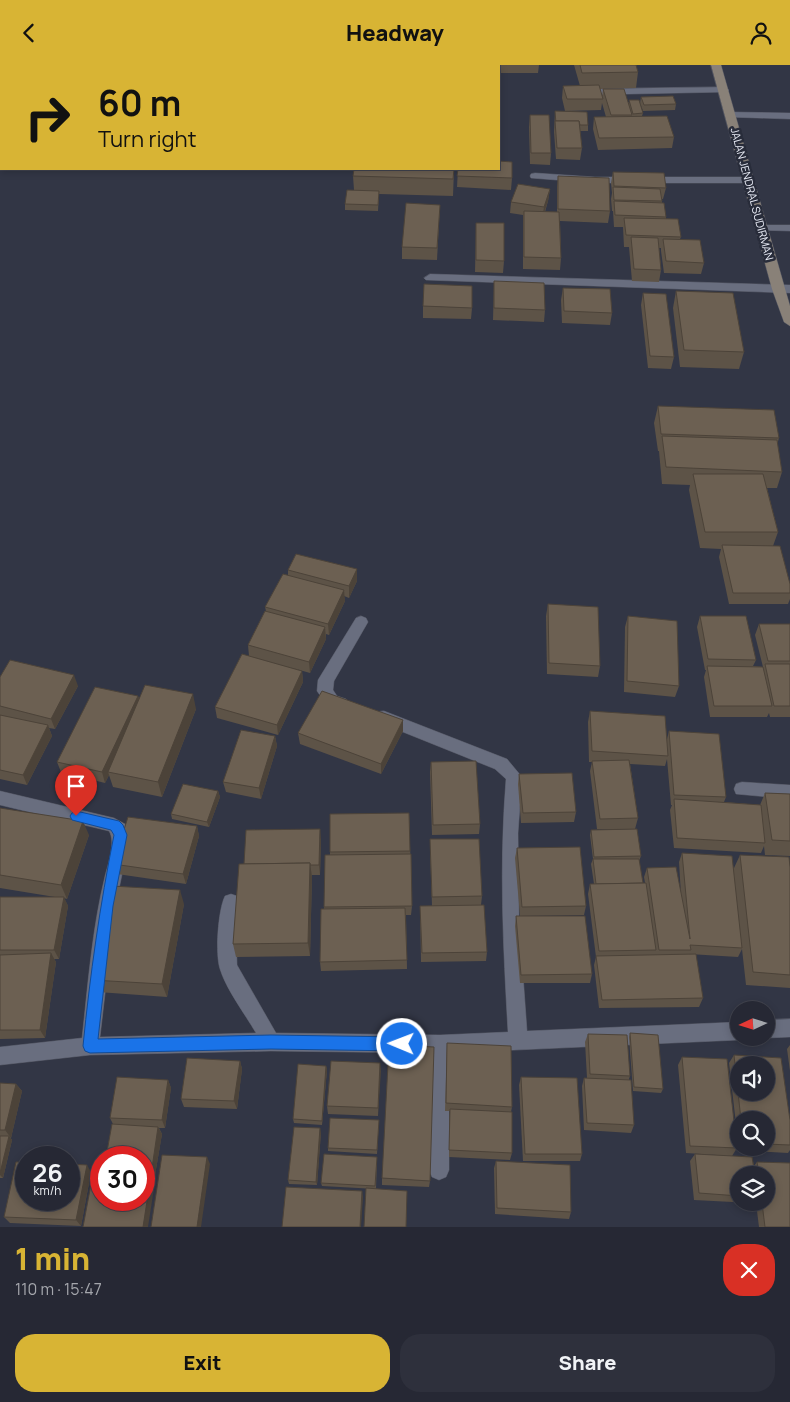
<!DOCTYPE html>
<meta charset="utf-8">
<style>
:root{--surface:#262834;--page:#2e303c;--text:#f1f3f6;--muted:#a4a6ac;--line:#42444f;--accent:#d8b434}
body{margin:0;font-family:Manrope,sans-serif;background:var(--page);color:var(--text);height:100vh;display:flex;flex-direction:column;font-size:19px;white-space:nowrap}
*{box-sizing:border-box;margin:0}
p{font-size:16px;color:var(--muted)}
.icon{flex:none;width:28px;height:28px;fill:none;stroke:currentColor;stroke-width:2;stroke-linecap:round;stroke-linejoin:round}
.map{position:relative;height:1162px;overflow:hidden}
.drawer{display:flex;flex-direction:column;background:var(--surface);flex:1}
.drawer>*{flex:none}
.hud{position:absolute;left:0px;top:0px;width:500px;height:105px;box-shadow:0 2px 8px #0003,0 0 0 1px var(--line);background:#d8b434;color:#111;overflow:hidden}
.needle{width:32px;rotate:266deg}
.buttons{position:absolute;left:730px;top:936px;display:grid;gap:10px}
.buttons a{display:grid;place-items:center;width:45px;height:45px;border-radius:50%;background:var(--surface);box-shadow:0 2px 8px #0003,0 0 0 1px var(--line);font-size:25px}
.speed{position:absolute;left:15px;top:1081px;display:flex;gap:10px;font-size:25px;font-weight:700;text-align:center}
.speed>*{display:grid;place-content:center;width:65px;height:65px;border-radius:50%;background:var(--surface);box-shadow:0 2px 8px #0003,0 0 0 1px var(--line);line-height:1}
.speed small{font-size:12px;font-weight:400}
.speed .limit{border:8px solid #d22;background:#fff;color:#111}
.pin{position:absolute;display:grid;place-items:center;width:42px;height:42px;color:#fff;margin:-51px -21px;border-radius:50% 50% 50% 0;rotate:-45deg;box-shadow:0 0 5px #0007}
.pin .icon{rotate:45deg}
.me{position:absolute;width:55px;margin:-28px;rotate:271deg;stroke-linejoin:round;filter:drop-shadow(0 0 4px #0008)}
.turn{display:flex;align-items:center;gap:18px;height:105px;padding:0 15px;font-size:22px}
.turn .icon{width:65px;height:65px;stroke-width:2.5}
.turn b{display:block;font-size:35px;line-height:42px}
.round{display:grid;place-items:center;flex:none;width:52px;height:52px;border-radius:20px;background:var(--page)}
.summary{display:flex;align-items:center;justify-content:space-between;height:85px;padding:0 15px}
h1{font-size:30px;font-weight:800;line-height:38px;color:var(--accent)}
.button{display:flex;gap:10px;margin-top:auto;padding:10px 15px}
.button a{flex:1;height:58px;border-radius:20px;background:var(--accent);color:#111;font-size:20px;font-weight:800;line-height:58px;text-align:center}
.button a+a{background:var(--page);color:var(--text)}
header{display:flex;justify-content:space-between;align-items:center;height:65px;padding:0 15px;background:var(--accent);color:#111;font-size:22px;font-weight:800}
.map>svg:first-child{display:block}
</style>
<header><svg class="icon" aria-label="back" viewBox="0 0 24 24"><path d="M15 5l-7 7 7 7"/></svg>Headway<svg class="icon" aria-label="person" viewBox="0 0 24 24"><circle cx="12" cy="8" r="4"/><path d="M4 21q1-7 8-7t8 7"/></svg></header>
<div class="map">
<svg width="790" height="1162" viewBox="0 0 790 1162">
<rect width="100%" height="100%" fill="#323645"/>
<g fill="none" stroke-linecap="round" stroke-linejoin="round">
<defs>
<g id="street">
<rect x="445" y="0" width="10" height="1"/>
<path d="M 724,22 L 729,25 L 727,27 L 581,30 L 576,27 L 581,24 Z"/>
<path d="M 731,47 L 790,48 L 790,54 L 727,52 L 726,50 Z"/>
<path d="M 535,108 L 595,112 L 748,112 L 753,115 L 748,118 L 595,118 L 531,113 L 530,111 L 531,109 Z"/>
<path d="M 762,160 L 790,160 L 790,166 L 758,165 L 756,163 L 758,161 Z"/>
<path d="M 430,209 L 790,220 L 790,228 L 426,215 L 424,213 Z"/>
<path d="M 361,551 L 366,553 L 368,557 L 334,616 L 333,625 L 337,631 L 346,634 L 349,638 L 346,642 L 341,644 L 327,640 L 317,626 L 318,615 L 356,553 Z"/>
<path d="M 384,646 L 507,694 L 522,712 L 518,768 L 519,854 L 527,966 L 739,957 L 739,972 L 745,972 L 739,975 L 449,988 L 449,1105 L 446,1112 L 439,1115 L 432,1112 L 429,1105 L 431,988 L 271,986 L 90,990 L 0,1000 L 0,982 L 82,973 C 88,919 92,864 105,811 C 108,799 116,777 109,766 L 0,740 L 0,726 L 114,753 L 125,759 L 128,771 L 128,781 L 115,843 L 100,972 L 256,968 C 245,949 226,924 220,904 C 215,889 218,845 225,831 L 231,829 L 237,831 L 240,837 L 236,864 L 237,900 L 276,968 L 440,970 L 508,967 C 503,881 499,801 506,714 L 495,704 L 378,657 L 376,652 L 378,647 Z"/>
<path d="M 742,717 L 790,720 L 790,734 L 736,729 L 734,724 L 736,719 Z"/>
<path d="M 790,954 L 790,972 L 766,973 L 765,972 L 766,972 L 766,955 Z"/>
</g>
<path id="secondary" d="M 711,0 L 721,0 L 790,241 L 790,261 L 784,257 L 772,224 Z"/>
</defs>
<!-- street casing -->
<use href="#street" stroke="#515461" stroke-width="1"/>
<!-- secondary casing -->
<use href="#secondary" stroke="#515461" stroke-width="1"/>
<!-- street -->
<use href="#street" fill="#696e7f" fill-rule="evenodd"/>
<!-- secondary -->
<use href="#secondary" fill="#898178" fill-rule="evenodd"/>
</g>
<!-- wall -->
<g fill="#5d5347" fill-rule="evenodd">
<path d="M 29,0 L 84,0 L 84,1 L 24,1 L 29,1 Z"/>
<path d="M 225,0 L 277,0 L 277,1 L 226,1 Z"/>
<path d="M 285,0 L 401,0 L 400,1 L 285,1 Z"/>
<path d="M 495,0 L 539,0 L 538,8 L 499,8 L 499,1 L 496,1 Z"/>
<path d="M 574,0 L 636,0 L 638,7 L 636,23 L 600,24 L 602,32 L 603,24 L 628,37 L 643,48 L 642,51 L 674,72 L 672,83 L 598,85 L 593,64 L 594,52 L 606,52 L 602,38 L 601,45 L 565,46 L 562,33 L 563,21 L 580,21 Z"/>
<path d="M 641,32 L 676,39 L 675,45 L 643,46 L 640,38 Z"/>
<path d="M 555,46 L 588,60 L 588,66 L 580,66 L 582,83 L 580,95 L 556,94 L 554,67 Z"/>
<path d="M 530,50 L 551,88 L 550,100 L 530,99 L 529,62 Z"/>
<path d="M 454,104 L 453,131 L 379,129 L 378,146 L 345,145 L 345,139 L 354,125 L 353,111 Z"/>
<path d="M 458,104 L 512,113 L 511,125 L 457,122 Z"/>
<path d="M 613,107 L 666,123 L 663,134 L 662,134 L 662,138 L 666,152 L 666,154 L 681,172 L 680,174 L 704,198 L 701,209 L 664,208 L 661,186 L 661,183 L 659,183 L 661,205 L 659,217 L 632,216 L 629,182 L 624,182 L 623,162 L 614,162 L 613,146 L 612,146 L 611,134 L 612,128 L 611,118 Z"/>
<path d="M 558,111 L 610,146 L 608,158 L 560,156 L 561,193 L 560,205 L 523,204 L 523,150 L 510,148 L 511,137 L 550,124 L 548,136 L 545,147 L 557,147 L 557,122 Z"/>
<path d="M 440,140 L 437,195 L 402,194 L 402,182 Z"/>
<path d="M 476,158 L 504,196 L 503,208 L 475,207 Z"/>
<path d="M 494,216 L 545,245 L 544,257 L 493,255 Z"/>
<path d="M 563,223 L 612,248 L 610,260 L 562,258 L 561,235 Z"/>
<path d="M 676,226 L 744,287 L 739,304 L 680,302 L 673,243 Z"/>
<path d="M 643,228 L 674,292 L 671,304 L 648,303 L 641,240 Z"/>
<path d="M 423,241 L 472,243 L 471,254 L 423,253 Z"/>
<path d="M 658,341 L 779,373 L 777,380 L 782,407 L 777,423 L 767,423 L 778,467 L 773,481 L 790,519 L 790,534 L 788,539 L 729,539 L 719,492 L 721,484 L 700,483 L 689,425 L 690,420 L 662,419 L 659,386 L 658,386 L 654,358 Z"/>
<path d="M 357,504 L 357,516 L 349,533 L 344,531 L 345,536 L 329,570 L 326,569 L 326,574 L 310,608 L 289,602 L 302,606 L 303,617 L 278,670 L 217,653 L 215,642 L 249,591 L 248,580 L 266,546 L 265,542 L 288,510 L 288,505 Z"/>
<path d="M 548,539 L 600,601 L 598,612 L 547,609 L 546,551 Z"/>
<path d="M 628,551 L 679,621 L 675,632 L 624,627 L 625,562 Z"/>
<path d="M 700,551 L 756,595 L 753,601 L 763,602 L 755,570 L 759,559 L 790,559 L 790,652 L 770,652 L 769,648 L 767,652 L 710,652 L 704,612 L 706,605 L 705,605 L 697,562 Z"/>
<path d="M 0,612 L 78,621 L 55,664 L 49,663 L 52,671 L 27,720 L 0,714 Z"/>
<path d="M 138,631 L 139,634 L 196,644 L 162,732 L 113,722 L 109,710 L 105,718 L 61,707 L 57,697 Z"/>
<path d="M 590,646 L 667,674 L 669,666 L 726,732 L 724,737 L 760,740 L 765,728 L 790,729 L 790,791 L 765,790 L 764,781 L 761,788 L 674,783 L 670,745 L 672,740 L 671,740 L 667,694 L 665,701 L 630,699 L 638,753 L 635,764 L 597,764 L 590,706 L 592,697 L 589,697 L 588,657 Z"/>
<path d="M 403,655 L 403,666 L 381,709 L 300,679 L 298,668 Z"/>
<path d="M 275,671 L 277,681 L 261,734 L 226,727 L 223,717 Z"/>
<path d="M 431,697 L 480,759 L 479,769 L 432,770 L 430,707 Z"/>
<path d="M 519,709 L 576,747 L 574,757 L 521,758 L 518,719 Z"/>
<path d="M 218,726 L 220,732 L 209,762 L 172,754 L 171,749 Z"/>
<path d="M 0,743 L 89,770 L 67,834 L 64,833 L 68,841 L 59,894 L 54,894 L 56,897 L 45,973 L 0,974 L 0,832 L 55,832 L 0,823 Z"/>
<path d="M 409,748 L 412,841 L 411,850 L 406,850 L 407,904 L 321,906 L 320,897 L 324,842 L 330,790 L 330,787 Z"/>
<path d="M 197,761 L 199,771 L 186,819 L 117,809 L 113,799 Z"/>
<path d="M 591,765 L 641,791 L 639,796 L 643,818 L 645,818 L 644,812 L 647,803 L 681,830 L 679,797 L 682,788 L 734,803 L 740,790 L 790,802 L 790,923 L 746,920 L 742,884 L 738,892 L 689,889 L 703,933 L 699,942 L 599,943 L 594,900 L 596,892 L 588,829 L 590,819 L 594,819 L 591,799 L 593,794 L 590,770 Z"/>
<path d="M 321,774 L 320,810 L 312,810 L 310,891 L 236,892 L 233,879 L 244,799 Z"/>
<path d="M 430,774 L 482,831 L 481,840 L 487,887 L 486,896 L 421,897 L 420,841 L 432,841 L 430,784 Z"/>
<path d="M 517,783 L 586,841 L 584,850 L 520,851 L 515,793 Z"/>
<path d="M 184,839 L 167,932 L 98,927 L 92,915 Z"/>
<path d="M 516,851 L 592,909 L 590,918 L 520,918 L 515,861 Z"/>
<path d="M 630,968 L 663,1024 L 661,1028 L 633,1026 L 629,972 Z"/>
<path d="M 588,969 L 630,1011 L 629,1014 L 634,1060 L 631,1068 L 584,1065 L 582,1021 L 584,1013 L 587,1013 L 585,977 Z"/>
<path d="M 447,978 L 512,1042 L 511,1047 L 512,1088 L 510,1095 L 449,1092 L 450,1046 L 445,1046 Z"/>
<path d="M 790,980 L 790,1006 L 787,984 Z"/>
<path d="M 734,990 L 790,1055 L 790,1085 L 788,1088 L 739,1085 L 729,998 ZM 739,1055 L 766,1055 L 766,1082 L 739,1082 Z"/>
<path d="M 682,992 L 737,1083 L 732,1091 L 686,1088 L 678,1000 Z"/>
<path d="M 240,996 L 242,1004 L 237,1044 L 184,1042 L 181,1034 Z"/>
<path d="M 380,998 L 378,1051 L 328,1049 L 327,1041 Z"/>
<path d="M 326,1001 L 327,1005 L 322,1060 L 294,1058 L 293,1054 Z"/>
<path d="M 521,1012 L 582,1089 L 580,1096 L 523,1096 L 519,1020 Z"/>
<path d="M 168,1015 L 171,1023 L 165,1063 L 159,1063 L 162,1069 L 154,1116 L 144,1116 L 144,1092 L 113,1059 L 110,1053 Z"/>
<path d="M 0,1018 L 16,1019 L 22,1026 L 11,1073 L 10,1072 L 12,1075 L 3,1113 L 0,1113 Z"/>
<path d="M 379,1055 L 377,1089 L 328,1086 L 328,1083 Z"/>
<path d="M 321,1067 L 317,1120 L 289,1119 L 288,1115 Z"/>
<path d="M 695,1089 L 752,1092 L 754,1101 L 757,1097 L 790,1098 L 790,1162 L 759,1162 L 756,1138 L 766,1138 L 766,1110 L 739,1110 L 739,1138 L 753,1138 L 752,1138 L 694,1135 L 690,1096 Z"/>
<path d="M 377,1092 L 376,1124 L 322,1121 L 321,1118 Z"/>
<path d="M 496,1096 L 571,1147 L 569,1154 L 495,1149 L 494,1103 Z"/>
<path d="M 91,1107 L 81,1161 L 10,1158 L 4,1152 Z"/>
<path d="M 382,1113 L 430,1116 L 429,1122 L 382,1120 Z"/>
</g>
<!-- shaded-wall -->
<g fill="#4c4339">
<path d="M 550,124 L 548,136 L 542,154 L 544,142 Z"/>
<path d="M 357,504 L 357,516 L 349,533 L 349,521 Z"/>
<path d="M 344,525 L 345,536 L 329,570 L 328,559 Z"/>
<path d="M 325,562 L 326,574 L 310,608 L 309,597 Z"/>
<path d="M 302,606 L 303,617 L 278,670 L 277,660 Z"/>
<path d="M 74,610 L 78,621 L 55,664 L 51,654 Z"/>
<path d="M 193,629 L 196,644 L 162,732 L 158,717 Z"/>
<path d="M 138,631 L 141,642 L 108,707 L 109,710 L 105,718 L 102,707 Z"/>
<path d="M 403,655 L 403,666 L 381,709 L 381,699 Z"/>
<path d="M 48,660 L 52,671 L 27,720 L 23,710 Z"/>
<path d="M 275,671 L 277,681 L 261,734 L 259,723 Z"/>
<path d="M 218,726 L 220,732 L 209,762 L 207,757 Z"/>
<path d="M 83,756 L 89,770 L 67,834 L 61,820 Z"/>
<path d="M 197,761 L 199,771 L 186,819 L 183,809 Z"/>
<path d="M 320,764 L 321,774 L 320,810 L 319,800 Z"/>
<path d="M 310,798 L 312,812 L 310,891 L 308,878 Z"/>
<path d="M 180,825 L 184,839 L 167,932 L 162,919 Z"/>
<path d="M 64,832 L 68,841 L 59,894 L 54,885 Z"/>
<path d="M 51,888 L 56,897 L 45,973 L 40,965 Z"/>
<path d="M 240,996 L 242,1004 L 237,1044 L 234,1036 Z"/>
<path d="M 380,998 L 381,1006 L 378,1051 L 378,1043 Z"/>
<path d="M 326,1001 L 327,1005 L 322,1060 L 322,1056 Z"/>
<path d="M 168,1015 L 171,1023 L 165,1063 L 162,1055 Z"/>
<path d="M 16,1019 L 22,1026 L 11,1073 L 5,1065 Z"/>
<path d="M 158,1062 L 162,1069 L 154,1116 L 151,1110 Z"/>
<path d="M 320,1063 L 321,1067 L 317,1120 L 316,1117 Z"/>
<path d="M 9,1071 L 12,1075 L 3,1113 L 0,1110 L 0,1108 Z"/>
<path d="M 207,1092 L 210,1099 L 201,1162 L 197,1162 Z"/>
<path d="M 87,1100 L 91,1107 L 81,1161 L 76,1155 Z"/>
<path d="M 150,1117 L 154,1123 L 148,1162 L 143,1162 Z"/>
<path d="M 362,1126 L 363,1132 L 361,1162 L 360,1162 Z"/>
</g>
<!-- building -->
<g fill="#6c6052" stroke="#4c4339" fill-rule="evenodd">
<path d="M 63,0 L 80,0 L 79,1 L 62,1 Z"/>
<path d="M 109,0 L 171,0 L 170,1 L 108,1 Z"/>
<rect x="404" y="0" width="25" height="1"/>
<path d="M 470,0 L 494,0 L 495,1 L 470,1 Z"/>
<path d="M 580,0 L 636,0 L 638,7 L 582,8 Z"/>
<path d="M 599,20 L 603,34 L 567,34 L 563,21 Z"/>
<path d="M 603,24 L 624,24 L 632,50 L 611,50 Z"/>
<path d="M 673,31 L 676,39 L 644,40 L 641,32 Z"/>
<path d="M 629,35 L 639,35 L 643,48 L 633,49 Z"/>
<path d="M 555,46 L 587,47 L 588,60 L 580,60 L 579,56 L 555,56 L 556,59 Z"/>
<path d="M 530,50 L 549,50 L 551,88 L 531,88 Z"/>
<path d="M 667,51 L 674,72 L 599,73 L 594,52 Z"/>
<path d="M 555,56 L 579,56 L 582,83 L 557,83 Z"/>
<path d="M 499,96 L 512,97 L 512,113 L 457,111 L 458,104 L 499,104 Z"/>
<path d="M 354,104 L 454,104 L 453,114 L 353,111 Z"/>
<path d="M 613,107 L 664,108 L 666,123 L 614,121 Z"/>
<path d="M 558,111 L 609,113 L 610,146 L 558,144 Z"/>
<path d="M 518,119 L 550,124 L 544,142 L 511,137 Z"/>
<path d="M 613,122 L 660,124 L 662,136 L 614,135 Z"/>
<path d="M 347,125 L 379,126 L 378,140 L 345,139 Z"/>
<path d="M 614,136 L 664,138 L 666,152 L 615,150 Z"/>
<path d="M 406,138 L 440,140 L 437,183 L 402,182 Z"/>
<path d="M 524,146 L 559,147 L 561,193 L 524,192 Z"/>
<path d="M 624,153 L 678,154 L 681,172 L 626,170 Z"/>
<path d="M 476,158 L 504,158 L 504,196 L 476,195 Z"/>
<path d="M 631,172 L 658,173 L 661,205 L 634,204 Z"/>
<path d="M 663,174 L 700,175 L 704,198 L 666,196 Z"/>
<path d="M 494,216 L 544,218 L 545,245 L 494,243 Z"/>
<path d="M 424,219 L 472,221 L 472,243 L 423,241 Z"/>
<path d="M 563,223 L 610,224 L 612,248 L 564,246 Z"/>
<path d="M 676,226 L 733,228 L 744,287 L 684,285 Z"/>
<path d="M 643,228 L 666,229 L 674,292 L 650,291 Z"/>
<path d="M 658,341 L 774,345 L 779,373 L 661,369 Z"/>
<path d="M 662,371 L 777,375 L 782,407 L 666,402 Z"/>
<path d="M 693,409 L 763,409 L 778,467 L 705,467 Z"/>
<path d="M 722,480 L 780,481 L 790,519 L 790,528 L 733,528 Z"/>
<path d="M 296,489 L 357,504 L 349,521 L 288,505 Z"/>
<path d="M 283,509 L 344,525 L 328,559 L 265,542 Z"/>
<path d="M 548,539 L 598,542 L 600,601 L 549,598 Z"/>
<path d="M 265,546 L 325,562 L 309,597 L 248,580 Z"/>
<path d="M 628,551 L 677,556 L 679,621 L 627,616 Z"/>
<path d="M 700,551 L 746,551 L 756,595 L 708,594 Z"/>
<path d="M 759,559 L 790,559 L 790,596 L 768,596 Z"/>
<path d="M 242,589 L 302,606 L 277,660 L 215,642 Z"/>
<path d="M 10,595 L 74,610 L 51,654 L 0,641 L 0,612 Z"/>
<path d="M 765,599 L 790,599 L 790,641 L 774,641 Z"/>
<path d="M 707,601 L 763,602 L 772,641 L 714,641 Z"/>
<path d="M 145,620 L 193,629 L 158,717 L 108,707 Z"/>
<path d="M 95,622 L 138,631 L 102,707 L 57,697 Z"/>
<path d="M 322,626 L 403,655 L 381,699 L 298,668 Z"/>
<path d="M 590,646 L 665,651 L 668,691 L 592,686 Z"/>
<path d="M 0,650 L 48,660 L 23,710 L 0,705 Z"/>
<path d="M 241,665 L 275,671 L 259,723 L 223,717 Z"/>
<path d="M 669,666 L 719,669 L 726,732 L 674,730 Z"/>
<path d="M 629,695 L 638,753 L 600,754 L 592,696 Z"/>
<path d="M 476,696 L 480,759 L 433,760 L 431,697 Z"/>
<path d="M 572,708 L 576,747 L 523,748 L 519,709 Z"/>
<path d="M 183,719 L 218,726 L 207,757 L 171,749 Z"/>
<path d="M 765,728 L 790,729 L 790,776 L 772,775 Z"/>
<path d="M 674,734 L 761,740 L 765,778 L 677,773 Z"/>
<path d="M 0,743 L 83,756 L 61,820 L 0,810 Z"/>
<path d="M 409,748 L 410,786 L 330,787 L 330,749 Z"/>
<path d="M 128,752 L 197,761 L 183,809 L 113,799 Z"/>
<path d="M 320,764 L 319,800 L 310,800 L 310,798 L 244,799 L 246,765 Z"/>
<path d="M 637,764 L 641,791 L 594,792 L 591,765 Z"/>
<path d="M 430,774 L 479,774 L 482,831 L 432,832 Z"/>
<path d="M 580,782 L 586,841 L 522,842 L 517,783 Z"/>
<path d="M 682,788 L 732,791 L 742,883 L 690,880 L 691,885 L 659,885 L 647,803 L 676,802 L 690,874 Z"/>
<path d="M 411,789 L 412,841 L 324,842 L 325,790 Z"/>
<path d="M 740,790 L 789,792 L 790,802 L 790,910 L 753,907 Z"/>
<path d="M 593,794 L 639,794 L 643,818 L 596,819 Z"/>
<path d="M 310,798 L 308,878 L 233,879 L 239,799 Z"/>
<path d="M 646,818 L 656,885 L 599,886 L 590,819 Z"/>
<path d="M 112,821 L 180,825 L 162,919 L 92,915 Z"/>
<path d="M 0,832 L 64,832 L 54,885 L 0,885 Z"/>
<path d="M 484,840 L 487,887 L 422,888 L 420,841 Z"/>
<path d="M 405,843 L 407,895 L 320,897 L 321,844 Z"/>
<path d="M 516,851 L 585,851 L 592,909 L 521,910 Z"/>
<path d="M 51,888 L 40,965 L 0,965 L 0,890 Z"/>
<path d="M 696,889 L 703,933 L 602,935 L 596,891 Z"/>
<path d="M 630,968 L 658,970 L 663,1024 L 634,1022 Z"/>
<path d="M 588,969 L 627,970 L 630,1011 L 590,1009 Z"/>
<path d="M 447,978 L 511,981 L 512,1042 L 446,1038 Z"/>
<path d="M 389,980 L 434,982 L 430,1116 L 382,1113 Z"/>
<path d="M 734,990 L 781,993 L 790,1055 L 790,1080 L 766,1079 L 766,1055 L 741,1055 ZM 739,1000 L 766,1000 L 766,1028 L 739,1028 Z"/>
<path d="M 682,992 L 727,994 L 737,1083 L 690,1081 Z"/>
<path d="M 187,993 L 240,996 L 234,1036 L 181,1034 Z"/>
<path d="M 331,996 L 380,998 L 378,1043 L 327,1041 Z"/>
<path d="M 298,999 L 326,1001 L 322,1056 L 293,1054 Z"/>
<path d="M 117,1012 L 168,1015 L 162,1055 L 110,1053 Z"/>
<path d="M 521,1012 L 577,1013 L 582,1089 L 525,1089 Z"/>
<path d="M 584,1013 L 631,1015 L 634,1060 L 587,1058 Z"/>
<path d="M 0,1018 L 16,1019 L 5,1065 L 0,1065 Z"/>
<path d="M 450,1044 L 512,1047 L 512,1088 L 449,1085 Z"/>
<path d="M 330,1053 L 379,1055 L 377,1085 L 328,1083 Z"/>
<path d="M 112,1059 L 158,1062 L 151,1110 L 144,1109 L 144,1092 L 106,1092 Z"/>
<path d="M 294,1062 L 320,1063 L 316,1117 L 288,1115 Z"/>
<path d="M 0,1071 L 9,1071 L 0,1108 Z"/>
<path d="M 324,1089 L 377,1092 L 375,1121 L 321,1118 Z"/>
<path d="M 695,1089 L 752,1092 L 755,1110 L 739,1110 L 739,1131 L 699,1128 Z"/>
<path d="M 162,1090 L 207,1092 L 197,1162 L 151,1162 Z"/>
<path d="M 496,1096 L 570,1100 L 571,1147 L 497,1143 Z"/>
<path d="M 16,1097 L 26,1097 L 26,1135 L 69,1135 L 69,1099 L 87,1100 L 76,1155 L 4,1152 Z"/>
<path d="M 757,1097 L 790,1098 L 790,1162 L 765,1162 L 762,1138 L 766,1138 L 766,1110 L 759,1110 Z"/>
<path d="M 92,1114 L 101,1114 L 101,1135 L 144,1135 L 144,1116 L 150,1117 L 143,1162 L 83,1162 Z"/>
<path d="M 286,1122 L 362,1126 L 360,1162 L 282,1162 Z"/>
<path d="M 366,1123 L 407,1126 L 406,1162 L 364,1162 Z"/>
</g>
<!-- route -->
<path fill="#1a73e8" stroke="#114b97" d="M 76,746 L 119,756 L 123,760 L 127,770 L 113,841 L 98,974 L 271,970 L 402,972 L 408,974 L 410,979 L 408,984 L 402,986 L 271,984 L 90,988 L 85,986 L 83,981 C 90,910 100,840 114,770 L 111,765 L 72,755 L 70,751 L 72,748 Z"/>
<g text-anchor="middle" stroke-width="5" stroke-linejoin="round" paint-order="stroke">
<!-- far-street labels -->
<g font-size="11" fill="#eceff9" stroke="#282c3a">
<text transform="translate(752 129) rotate(75)" y="4">JALAN JENDRAL SUDIRMAN</text>
</g>
</g>
</svg>
<div class="buttons">
<a><svg class="needle" viewBox="-14 -14 28 28"><path d="M0-13l5 13h-10z" fill="#e53935"/><path d="M0 13l5-13h-10z" fill="#a4a6ac"/></svg></a>
<a><svg class="icon" aria-label="sound" viewBox="0 0 24 24"><path d="M4 9h4l5-4v14l-5-4H4zM17 9q2 3 0 6"/></svg></a>
<a><svg class="icon" aria-label="search" viewBox="0 0 24 24"><circle cx="10" cy="10" r="6"/><path d="M15 15l6 6"/></svg></a>
<a><svg class="icon" aria-label="layers" viewBox="0 0 24 24"><path d="M12 4l9 5-9 5-9-5zM3 14l9 5 9-5"/></svg></a>
</div>
<div class="speed"><div>26<small>km/h</small></div><div class="limit">30</div></div>
<div class="pin" style="left:76px;top:751px;background:#d93025"><svg class="icon" aria-label="arrive" viewBox="0 0 24 24"><path d="M6 21V4h12l-3 4 3 4H6"/></svg></div>
<svg class="me" style="left:402px;top:979px" viewBox="-20 -20 40 40"><circle r="17" fill="#1a73e8" stroke="#fff" stroke-width="3"/><path d="M0-11L8 9 0 5-8 9z" fill="#fff"/></svg>
<div class="hud">
<div class="turn"><svg class="icon" aria-label="right" viewBox="0 0 24 24"><path d="M7 20v-9h11M14 6l5 5-5 5"/></svg><div><b>60 m</b>Turn right</div></div>
</div>
</div>
<section class="drawer">
<div class="summary"><div><h1>1 min</h1><p>110 m · 15:47</p></div><a class="round" style="background:#d93025;color:#fff"><svg class="icon" aria-label="close" viewBox="0 0 24 24"><path d="M6 6l12 12M18 6L6 18"/></svg></a></div>
<div class="button"><a>Exit</a><a>Share</a></div>
</section>
